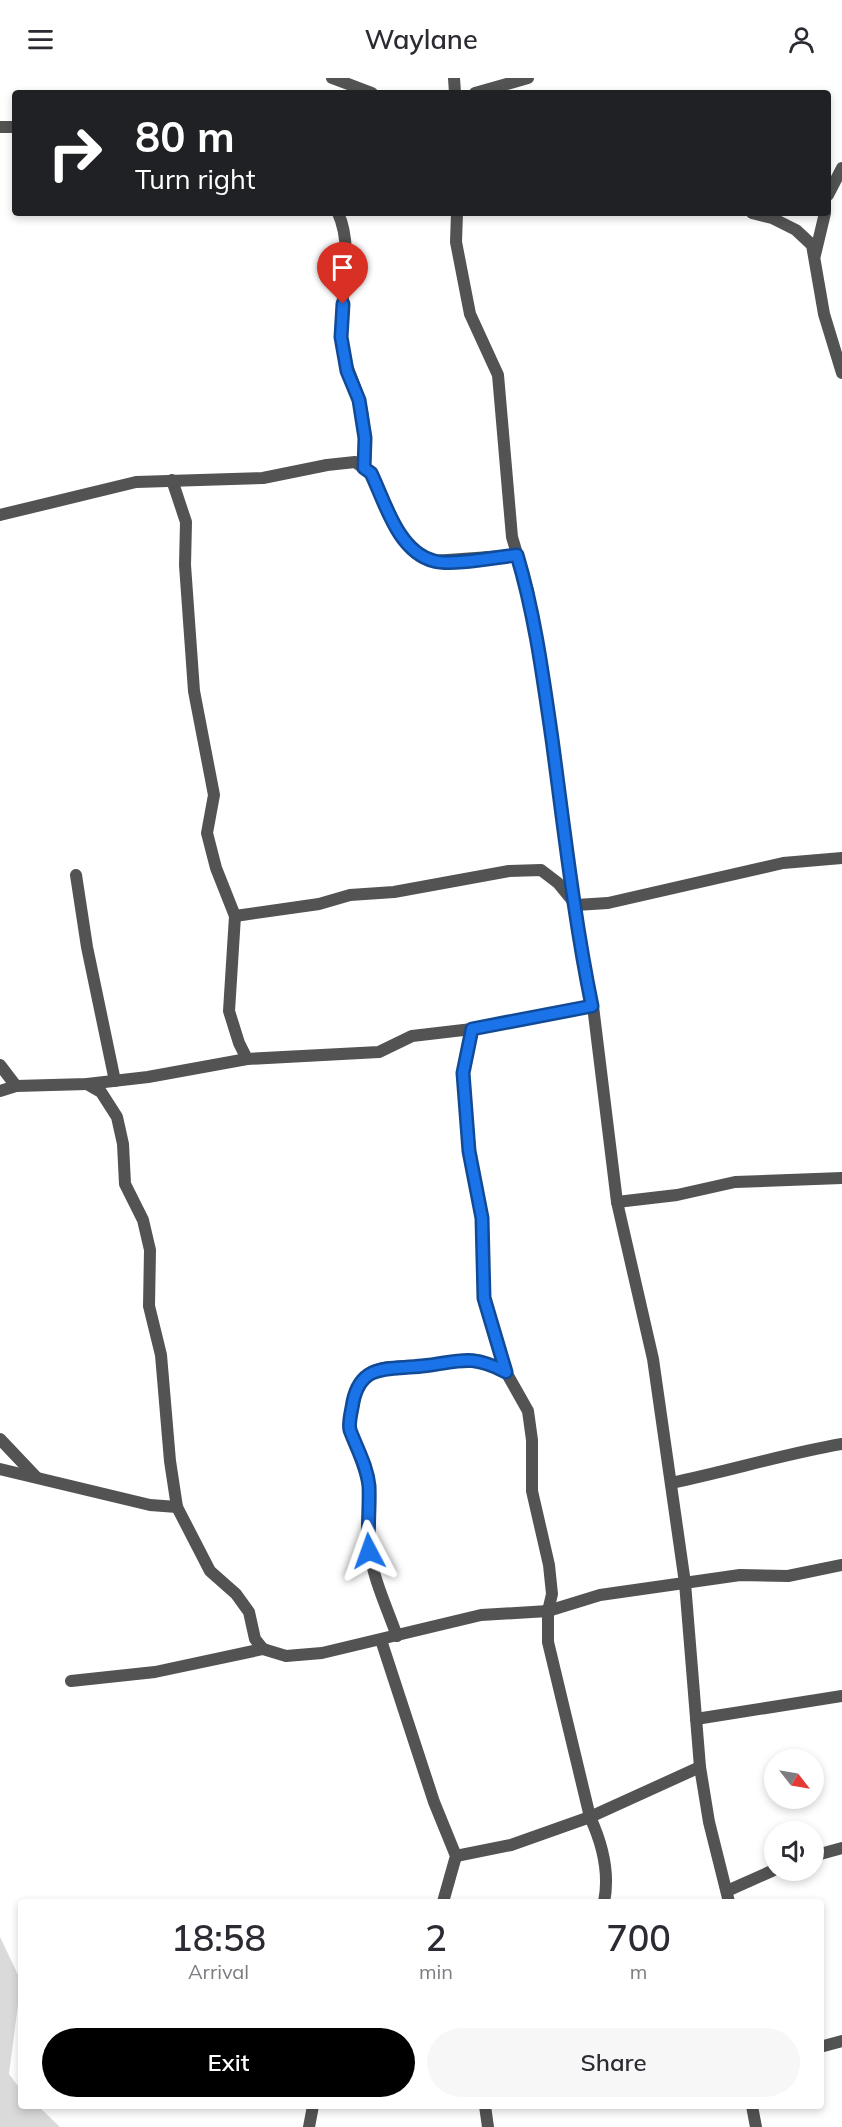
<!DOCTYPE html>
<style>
:root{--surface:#fff;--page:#f7f7f7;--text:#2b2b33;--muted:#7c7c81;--accent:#000}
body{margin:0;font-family:Mulish,sans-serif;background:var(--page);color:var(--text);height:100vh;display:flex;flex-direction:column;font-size:22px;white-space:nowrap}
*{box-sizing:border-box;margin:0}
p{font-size:20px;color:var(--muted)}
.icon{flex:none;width:33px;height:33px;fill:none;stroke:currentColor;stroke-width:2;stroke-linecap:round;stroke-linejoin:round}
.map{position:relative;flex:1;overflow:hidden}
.drawer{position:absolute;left:18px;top:1821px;width:806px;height:210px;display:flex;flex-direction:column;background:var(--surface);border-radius:6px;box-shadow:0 3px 9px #0003}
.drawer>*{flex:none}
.guide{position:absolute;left:12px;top:12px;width:819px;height:126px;border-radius:6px;box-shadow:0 3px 9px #0003;background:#202124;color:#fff;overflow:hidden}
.needle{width:39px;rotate:121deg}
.tools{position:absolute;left:764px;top:1671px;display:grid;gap:12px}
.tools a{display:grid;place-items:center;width:60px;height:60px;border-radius:50%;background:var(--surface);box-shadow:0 3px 9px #0003;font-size:30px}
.pin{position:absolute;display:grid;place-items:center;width:51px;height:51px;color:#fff;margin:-62px -26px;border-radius:50% 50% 50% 0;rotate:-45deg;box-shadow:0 0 6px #0007}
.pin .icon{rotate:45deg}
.me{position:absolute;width:66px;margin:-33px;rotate:356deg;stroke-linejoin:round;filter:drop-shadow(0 0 4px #0008)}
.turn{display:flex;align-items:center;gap:21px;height:126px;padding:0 24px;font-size:27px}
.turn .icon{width:78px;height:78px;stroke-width:2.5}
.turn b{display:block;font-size:42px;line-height:51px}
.eta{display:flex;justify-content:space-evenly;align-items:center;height:102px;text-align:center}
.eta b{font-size:36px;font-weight:600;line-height:42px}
.button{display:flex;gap:12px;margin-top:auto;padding:12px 24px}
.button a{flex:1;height:69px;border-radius:36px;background:var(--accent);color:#fff;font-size:24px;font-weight:600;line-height:69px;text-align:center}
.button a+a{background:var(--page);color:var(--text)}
header{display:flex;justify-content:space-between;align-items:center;height:78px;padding:0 24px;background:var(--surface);font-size:27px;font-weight:600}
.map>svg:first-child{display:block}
</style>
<header><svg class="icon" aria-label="menu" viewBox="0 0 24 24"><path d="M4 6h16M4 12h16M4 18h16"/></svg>Waylane<svg class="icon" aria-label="person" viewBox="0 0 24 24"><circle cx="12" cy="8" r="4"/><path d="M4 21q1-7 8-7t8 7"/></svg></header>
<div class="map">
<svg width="842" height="2049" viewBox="0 0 842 2049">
<rect width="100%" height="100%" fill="#fff"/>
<!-- green -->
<path fill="#dadada" d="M 0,1859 L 21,1903 L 9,1996 L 21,2012 L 21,2028 L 38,2028 L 60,2049 L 0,2049 Z"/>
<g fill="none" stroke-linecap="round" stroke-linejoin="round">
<!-- minor -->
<g stroke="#535353" stroke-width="12">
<path d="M 454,0 L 455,15"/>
<path d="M 475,15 L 528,0"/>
<path d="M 0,49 L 15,49"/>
<path d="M 828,117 L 842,90"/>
<path d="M 338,135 C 355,172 339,220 341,259 C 342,282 353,300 359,321 C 366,344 365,368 364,390"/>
<path d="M 752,135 L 772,140 L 796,152 L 812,167 L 824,236 L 842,295"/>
<path d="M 815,177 L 825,135"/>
<path d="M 172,402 L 186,444 L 185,487 L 194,613 L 214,717 L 207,755 L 216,790 L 235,838 L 229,933 L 239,965 L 247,981"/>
<path d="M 0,437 L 136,404 L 263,400 L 327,387 L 355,384 L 371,395 L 400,457 L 415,473 L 434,483 L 517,477"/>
<path d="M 76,797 L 87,869 L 115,1003"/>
<path d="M 235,838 L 319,826 L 350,817 L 394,814 L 509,793 L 541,792 L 558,805 L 576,827 L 608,825 L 783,785 L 842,780"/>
<path d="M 472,951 L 463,995 L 469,1073 L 482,1140 L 484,1220 L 506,1294 L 528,1333 L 532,1362 L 532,1413 L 549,1487 L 552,1516 L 548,1533 L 548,1564 L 590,1739 C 602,1765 610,1795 604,1824"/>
<path d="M 0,987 L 16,1008"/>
<path d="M 87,1006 L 101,1014 L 117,1039 L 123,1066 L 125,1106 L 143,1142 L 150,1172 L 149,1228 L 161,1277 L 170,1383 L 177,1429 L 210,1493 L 236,1516 L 249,1534 L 255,1561 L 263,1571"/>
<path d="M 0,1013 L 16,1008 L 87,1006 L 148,999 L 247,981 L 379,974 L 412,958 L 472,951 L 593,928"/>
<path d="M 617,1124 L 677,1117 L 735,1104 L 842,1100"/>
<path d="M 0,1361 L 36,1399"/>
<path d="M 0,1391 L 150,1427 L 177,1429"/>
<path d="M 671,1405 C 729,1393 784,1376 842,1366"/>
<path d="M 397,1558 C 387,1530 373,1500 369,1471 C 366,1449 371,1428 368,1407 C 366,1385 354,1370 350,1350 C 347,1339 356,1307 365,1299 C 378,1285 406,1290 422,1288 C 460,1284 469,1275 506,1294"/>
<path d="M 381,1562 L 434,1724 L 456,1778 L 443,1824"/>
<path d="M 71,1603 L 155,1594 L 263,1571 L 286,1578 L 322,1575 L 481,1537 L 548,1533 L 600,1517 L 740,1497 L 788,1498 L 842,1487"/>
<path d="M 696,1641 L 842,1618"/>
<path d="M 456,1778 L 511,1767 L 590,1739 L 700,1689"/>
<path d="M 813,1778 L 842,1770"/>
<path d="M 727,1813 L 774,1792"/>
<path d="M 820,1969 L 842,1963"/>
<path d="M 485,2028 L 488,2049"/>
<path d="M 309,2049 L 313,2028"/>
</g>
<!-- tertiary -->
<g stroke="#535353" stroke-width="12">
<path d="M 332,0 L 372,15"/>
<path d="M 457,135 L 456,164 L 470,236 L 498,297 L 512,459 L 528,513 L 543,596 L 581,875 L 593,928 L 617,1124 L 653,1281 L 685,1505 L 700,1689 L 709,1744 L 729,1824"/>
<path d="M 752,2028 L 756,2049"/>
</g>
</g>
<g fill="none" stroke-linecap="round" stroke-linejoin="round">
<defs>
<path id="route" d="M 343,226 L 341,259 L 347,293 L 359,322 L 365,360 L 364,390 L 371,395 C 385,424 398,474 434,483 C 452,488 497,479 517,477 C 535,537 543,599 552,661 C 564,750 574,840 592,928 L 472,951 L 463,995 L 469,1073 L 482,1140 L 484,1220 L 506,1294 C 469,1275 460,1284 422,1288 C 390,1292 361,1284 353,1324 C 352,1332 348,1344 350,1352 C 357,1371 367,1388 369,1408 C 370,1430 367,1451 369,1473"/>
</defs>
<!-- route casing -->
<use href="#route" stroke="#114b97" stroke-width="15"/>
<!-- route -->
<use href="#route" stroke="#1a73e8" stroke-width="10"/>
</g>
</svg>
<div class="tools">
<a><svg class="needle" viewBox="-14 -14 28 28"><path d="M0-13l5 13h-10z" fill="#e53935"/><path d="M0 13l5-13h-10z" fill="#7c7c81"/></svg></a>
<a><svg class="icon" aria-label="sound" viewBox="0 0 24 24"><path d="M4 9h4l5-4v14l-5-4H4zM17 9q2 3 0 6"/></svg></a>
</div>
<div class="pin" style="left:343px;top:226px;background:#d93025"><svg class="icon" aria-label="arrive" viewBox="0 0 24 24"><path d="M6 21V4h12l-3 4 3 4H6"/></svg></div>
<svg class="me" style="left:369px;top:1473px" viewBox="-20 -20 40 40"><path d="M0-17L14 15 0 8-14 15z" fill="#1a73e8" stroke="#fff" stroke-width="4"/></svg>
<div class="guide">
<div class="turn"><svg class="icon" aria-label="right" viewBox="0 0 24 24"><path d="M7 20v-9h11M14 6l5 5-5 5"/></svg><div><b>80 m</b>Turn right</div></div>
</div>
<section class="drawer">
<div class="eta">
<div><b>18:58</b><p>Arrival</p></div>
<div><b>2</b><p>min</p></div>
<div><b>700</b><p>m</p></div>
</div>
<div class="button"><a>Exit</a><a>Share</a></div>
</section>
</div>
